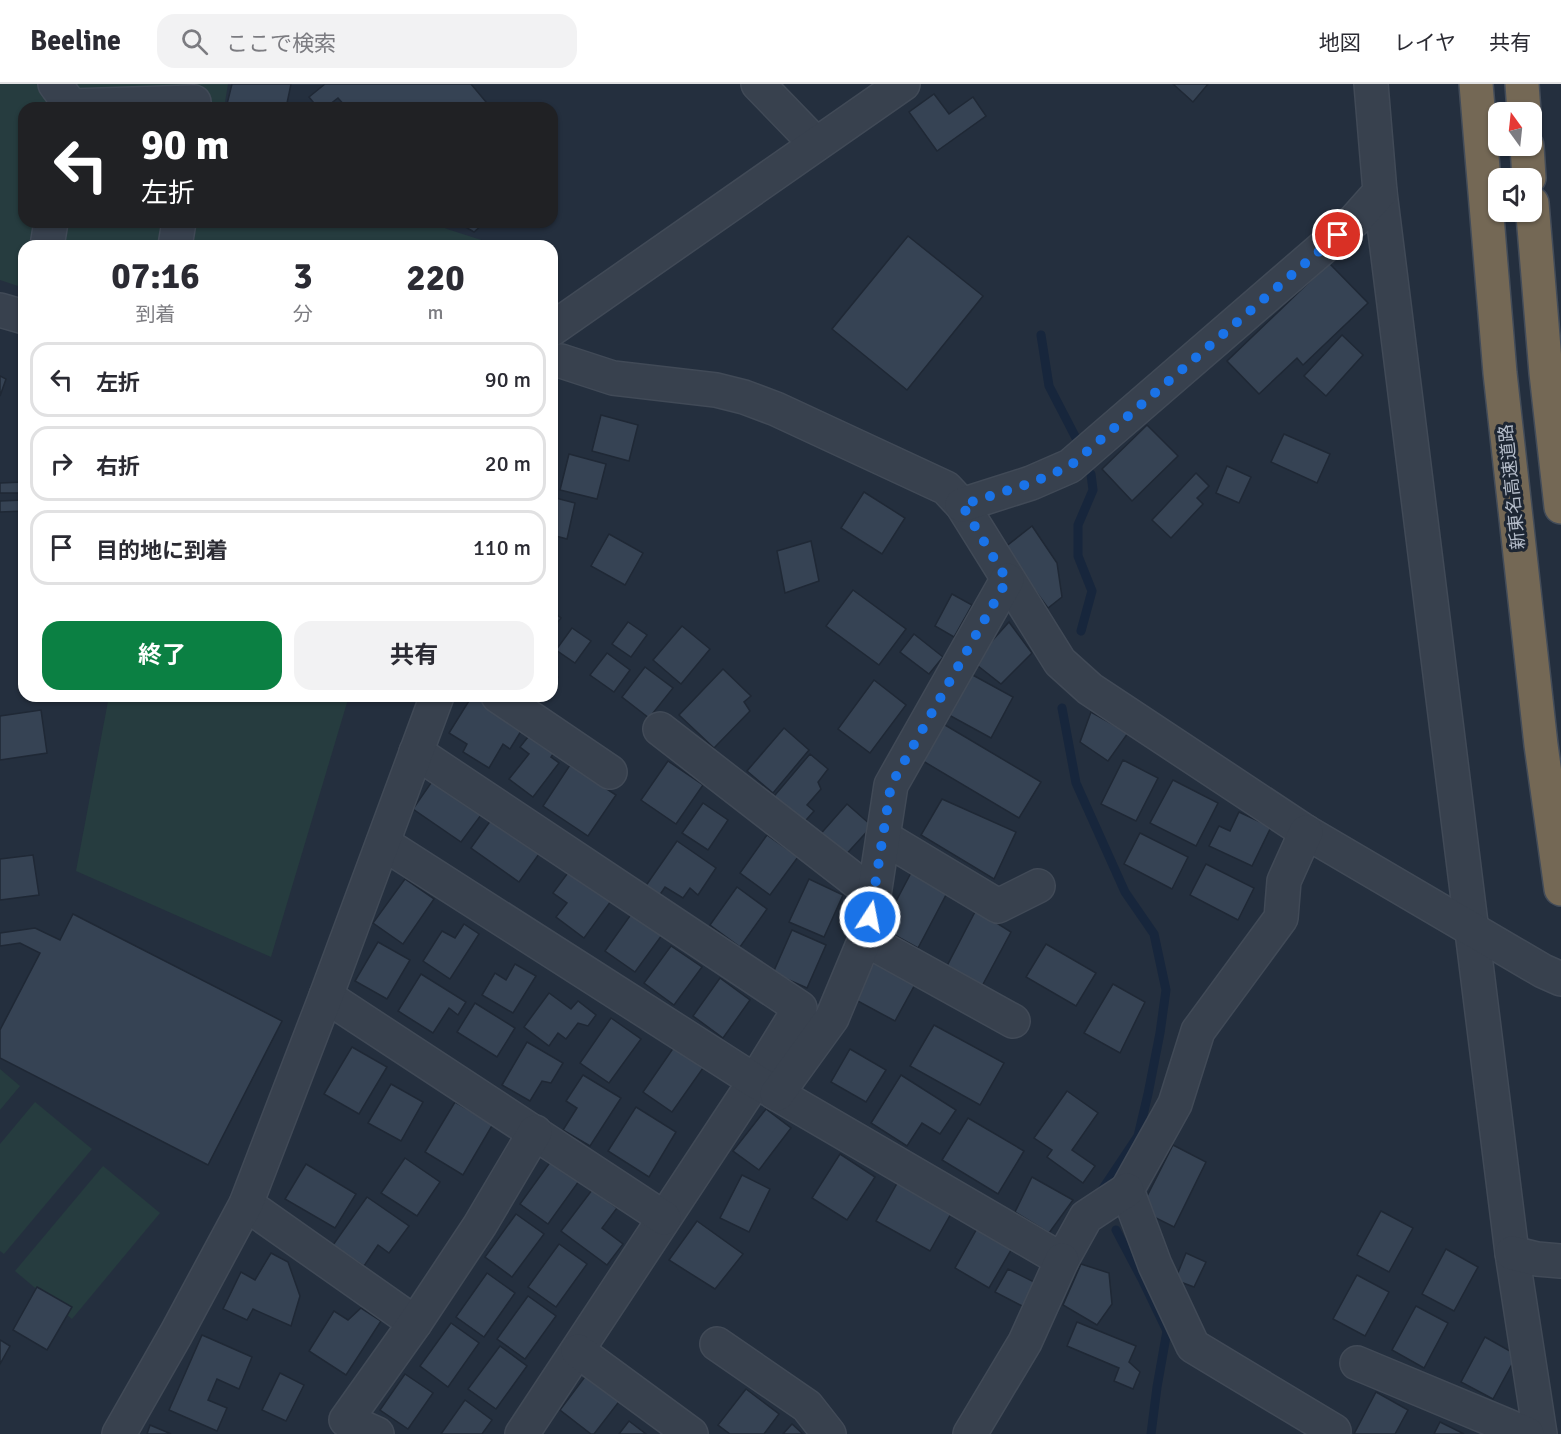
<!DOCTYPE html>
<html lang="ja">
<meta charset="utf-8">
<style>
:root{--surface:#fff;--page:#f2f2f3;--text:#2b2b33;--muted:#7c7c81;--line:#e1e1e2;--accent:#0b8043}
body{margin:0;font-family:Signika,"Noto Sans JP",sans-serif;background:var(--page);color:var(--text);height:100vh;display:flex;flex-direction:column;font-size:22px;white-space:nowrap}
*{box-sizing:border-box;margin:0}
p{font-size:20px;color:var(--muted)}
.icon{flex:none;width:33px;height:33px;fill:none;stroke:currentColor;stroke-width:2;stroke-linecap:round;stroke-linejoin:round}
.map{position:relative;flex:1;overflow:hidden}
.side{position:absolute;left:18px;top:156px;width:540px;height:462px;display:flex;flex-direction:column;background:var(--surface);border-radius:18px;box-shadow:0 2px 4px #0004}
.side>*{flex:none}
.banner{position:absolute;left:18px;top:18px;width:540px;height:126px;border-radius:18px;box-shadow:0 2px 4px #0004;background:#202124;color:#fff;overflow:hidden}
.needle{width:39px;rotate:345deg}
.buttons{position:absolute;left:1488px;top:18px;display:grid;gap:12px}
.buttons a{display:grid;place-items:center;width:54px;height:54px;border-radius:12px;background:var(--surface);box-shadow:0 2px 4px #0004;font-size:30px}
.pin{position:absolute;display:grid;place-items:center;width:51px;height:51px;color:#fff;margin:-26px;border:3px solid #fff;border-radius:50%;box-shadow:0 2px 6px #0007}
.me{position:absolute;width:66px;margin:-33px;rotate:11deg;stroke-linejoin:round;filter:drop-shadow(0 0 4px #0008)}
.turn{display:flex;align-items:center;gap:21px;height:126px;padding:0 24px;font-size:27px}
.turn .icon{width:78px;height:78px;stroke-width:2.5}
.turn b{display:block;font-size:42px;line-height:51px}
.eta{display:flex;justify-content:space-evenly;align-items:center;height:102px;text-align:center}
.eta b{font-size:36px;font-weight:700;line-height:42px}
.button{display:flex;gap:12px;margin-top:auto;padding:12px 24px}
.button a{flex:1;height:69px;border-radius:18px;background:var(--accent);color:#fff;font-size:24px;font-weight:700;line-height:69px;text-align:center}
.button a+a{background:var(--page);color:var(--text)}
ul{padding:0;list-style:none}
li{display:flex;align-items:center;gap:18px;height:75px;margin:0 12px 9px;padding:0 12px;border:3px solid var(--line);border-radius:18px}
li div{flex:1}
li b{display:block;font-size:22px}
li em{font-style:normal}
header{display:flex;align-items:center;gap:36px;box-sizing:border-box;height:84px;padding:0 30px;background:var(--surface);border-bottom:2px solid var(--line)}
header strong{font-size:28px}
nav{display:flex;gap:33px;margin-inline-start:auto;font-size:21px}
.search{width:420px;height:54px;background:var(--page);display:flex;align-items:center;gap:15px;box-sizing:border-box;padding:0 21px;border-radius:18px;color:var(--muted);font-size:22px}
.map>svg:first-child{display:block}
</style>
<header>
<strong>Beeline</strong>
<div class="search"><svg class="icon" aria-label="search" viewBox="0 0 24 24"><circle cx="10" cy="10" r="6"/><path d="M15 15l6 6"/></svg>ここで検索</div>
<nav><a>地図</a><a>レイヤ</a><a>共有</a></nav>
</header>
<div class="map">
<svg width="1561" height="1350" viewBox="0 0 1561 1350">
<rect width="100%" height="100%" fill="#242f3e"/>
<!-- green -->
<g fill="#263c3f">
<path d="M 0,0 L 228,0 L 224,24 L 24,24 L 24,138 L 434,138 L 447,145 L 500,162 L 24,162 L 24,204 L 0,196 Z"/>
<path d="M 109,612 L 349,612 L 271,873 L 76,787 Z"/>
<path d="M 0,985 L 20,1002 L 0,1026 Z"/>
<path d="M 35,1018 L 92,1065 L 4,1170 L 0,1167 L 0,1060 Z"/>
<path d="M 103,1082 L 160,1129 L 72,1235 L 15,1187 Z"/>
</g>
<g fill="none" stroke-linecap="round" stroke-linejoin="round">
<!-- stream -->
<g stroke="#17263c" stroke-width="9">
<path d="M 1041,251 L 1049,302 L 1076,354"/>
<path d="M 1081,547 L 1092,507 L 1078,472 L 1078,441 L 1093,406 L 1091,390"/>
<path d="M 1062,624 L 1076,699 L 1125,808 L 1154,850 L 1166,906 L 1160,949 L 1148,1010 L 1138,1052 L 1102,1106"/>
<path d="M 1116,1146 L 1143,1197 L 1167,1247 L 1157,1303 L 1151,1350"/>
</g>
</g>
<!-- building -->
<g fill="#364354" stroke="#1f2835" stroke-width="1.5">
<path d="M 232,0 L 291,0 L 286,24 L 226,24 Z"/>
<path d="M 325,0 L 471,0 L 491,24 L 347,24 L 338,14 L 325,24 L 318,24 L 309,13 Z"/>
<path d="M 1173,0 L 1208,0 L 1193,18 Z"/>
<path d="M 934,10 L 949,30 L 973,13 L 986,32 L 937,67 L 909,28 Z"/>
<path d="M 457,138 L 485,138 L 474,148 Z"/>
<path d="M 908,152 L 983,212 L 907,306 L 832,245 Z"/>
<path d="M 1329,179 L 1368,219 L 1303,281 L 1297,274 L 1259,310 L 1227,277 Z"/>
<path d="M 1342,251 L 1363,271 L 1326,312 L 1304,292 Z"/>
<path d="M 0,292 L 6,295 L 0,312 Z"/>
<path d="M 601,331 L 638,341 L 629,377 L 592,367 Z"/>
<path d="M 1147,341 L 1178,372 L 1132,417 L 1102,385 Z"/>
<path d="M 1284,350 L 1330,370 L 1317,399 L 1271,378 Z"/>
<path d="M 569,370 L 606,380 L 597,415 L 560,406 Z"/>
<path d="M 1227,382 L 1251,393 L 1239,419 L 1216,409 Z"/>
<path d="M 1196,389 L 1209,402 L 1197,414 L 1203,420 L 1171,454 L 1152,436 Z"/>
<path d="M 24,398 L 24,409 L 0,409 L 0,399 Z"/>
<path d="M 864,408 L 905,434 L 882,470 L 841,444 Z"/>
<path d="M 552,413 L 575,419 L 567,455 L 552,451 Z"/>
<path d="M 24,416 L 24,427 L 0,428 L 0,417 Z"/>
<path d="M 1032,442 L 1057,479 L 1062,513 L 1048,524 L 1004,464 Z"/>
<path d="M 609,450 L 643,469 L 625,501 L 591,482 Z"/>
<path d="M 811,457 L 819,497 L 785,509 L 777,467 Z"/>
<path d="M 853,506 L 906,545 L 879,581 L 826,542 Z"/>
<path d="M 952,510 L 972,521 L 954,553 L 935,542 Z"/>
<path d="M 552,527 L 561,534 L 552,546 Z"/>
<path d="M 628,538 L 647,551 L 631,573 L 612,560 Z"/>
<path d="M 1009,538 L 1032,569 L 1001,600 L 973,578 Z"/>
<path d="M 682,542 L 710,565 L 681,600 L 653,576 Z"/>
<path d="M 572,544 L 591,557 L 575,579 L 556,566 Z"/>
<path d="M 914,550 L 943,573 L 929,590 L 900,568 Z"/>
<path d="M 607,569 L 630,586 L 614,608 L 590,591 Z"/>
<path d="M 645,583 L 673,604 L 649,634 L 622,613 Z"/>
<path d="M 723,585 L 751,612 L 744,618 L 750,627 L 714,664 L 679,631 Z"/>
<path d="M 552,587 L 558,593 L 552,601 Z"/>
<path d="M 969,589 L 1013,613 L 991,654 L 947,630 Z"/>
<path d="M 874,596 L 906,621 L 870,669 L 838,645 Z"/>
<path d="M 472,612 L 483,612 L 526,639 L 510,665 L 503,660 L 489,684 L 463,668 L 467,660 L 449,649 Z"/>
<path d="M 526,612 L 544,612 L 538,620 Z"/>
<path d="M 41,626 L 47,669 L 0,676 L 0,632 Z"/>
<path d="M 1091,628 L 1128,649 L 1108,677 L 1080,658 Z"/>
<path d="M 940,638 L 1041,698 L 1019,734 L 918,674 Z"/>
<path d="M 784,644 L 809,666 L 773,709 L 747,687 Z"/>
<path d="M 532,648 L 556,666 L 551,673 L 559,679 L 533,713 L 509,695 L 529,670 L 520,663 Z"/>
<path d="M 810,670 L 828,685 L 818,698 L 821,705 L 807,721 L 814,727 L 800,743 L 770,717 Z"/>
<path d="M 1123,676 L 1158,694 L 1136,737 L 1101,720 Z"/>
<path d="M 668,677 L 703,701 L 676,740 L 641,716 Z"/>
<path d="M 570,681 L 616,711 L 588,752 L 543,722 Z"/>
<path d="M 433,696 L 481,731 L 461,758 L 413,725 Z"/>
<path d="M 1173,696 L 1218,719 L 1196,762 L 1150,739 Z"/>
<path d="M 942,715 L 1016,748 L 994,795 L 921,751 Z"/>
<path d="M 703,719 L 728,736 L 708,766 L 682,749 Z"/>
<path d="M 847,720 L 872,742 L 841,776 L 817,754 Z"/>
<path d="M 1239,728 L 1271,743 L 1252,782 L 1209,762 L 1219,742 L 1230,747 Z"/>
<path d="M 491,736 L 539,770 L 519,798 L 471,764 Z"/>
<path d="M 1140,749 L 1188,773 L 1172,805 L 1124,780 Z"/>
<path d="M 767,751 L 798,773 L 770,811 L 740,789 Z"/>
<path d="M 677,757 L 716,784 L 698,811 L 690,804 L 683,814 L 665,803 L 659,812 L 645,803 Z"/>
<path d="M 33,771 L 39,811 L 0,816 L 0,775 Z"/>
<path d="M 1206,780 L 1254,804 L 1238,836 L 1190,811 Z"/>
<path d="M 570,786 L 611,817 L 584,854 L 556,833 L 567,819 L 553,809 Z"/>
<path d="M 912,787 L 947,809 L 918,864 L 882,844 Z"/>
<path d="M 405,795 L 434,815 L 403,860 L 373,839 Z"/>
<path d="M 809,795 L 843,811 L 824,853 L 789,838 Z"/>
<path d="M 737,803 L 767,825 L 740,863 L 710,841 Z"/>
<path d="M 976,826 L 1011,848 L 982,902 L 947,882 Z"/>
<path d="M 632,829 L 662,851 L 635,888 L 605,867 Z"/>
<path d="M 73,830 L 282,937 L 208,1081 L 0,974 L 0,946 L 40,869 L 20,859 L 0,862 L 0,849 L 35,844 L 60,856 Z"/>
<path d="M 464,840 L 479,850 L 450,895 L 423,877 L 442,847 L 455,854 Z"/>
<path d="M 792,846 L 826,861 L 807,904 L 773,889 Z"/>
<path d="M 378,858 L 410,876 L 387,915 L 355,897 Z"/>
<path d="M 1046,860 L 1096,889 L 1076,922 L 1026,893 Z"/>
<path d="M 671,862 L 702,883 L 674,921 L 644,899 Z"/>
<path d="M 877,873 L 918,895 L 895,937 L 854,915 Z"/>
<path d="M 515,880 L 536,892 L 513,929 L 482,911 L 495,889 L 506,896 Z"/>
<path d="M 421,890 L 466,918 L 458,931 L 449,924 L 433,949 L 398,927 Z"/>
<path d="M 720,894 L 750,916 L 723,954 L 693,932 Z"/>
<path d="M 1113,900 L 1145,918 L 1120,969 L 1084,949 Z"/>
<path d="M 549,909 L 571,925 L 578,917 L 596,931 L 588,942 L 578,939 L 566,955 L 558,949 L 549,962 L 524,943 Z"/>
<path d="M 475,919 L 515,944 L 497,973 L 457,948 Z"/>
<path d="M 611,934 L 641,955 L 609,999 L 580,979 Z"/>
<path d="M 934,941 L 1004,979 L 980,1021 L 910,982 Z"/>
<path d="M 527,958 L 563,979 L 551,999 L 542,997 L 530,1017 L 502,1001 Z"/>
<path d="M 352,963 L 387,983 L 359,1030 L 324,1010 Z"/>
<path d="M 674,963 L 703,984 L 672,1028 L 643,1008 Z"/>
<path d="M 850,965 L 886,986 L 866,1018 L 831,998 Z"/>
<path d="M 583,991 L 621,1014 L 590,1062 L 563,1046 L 577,1024 L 566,1017 Z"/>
<path d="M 901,991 L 956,1026 L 940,1050 L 922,1039 L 907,1062 L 871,1039 Z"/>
<path d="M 391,1000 L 423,1018 L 401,1057 L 368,1039 Z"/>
<path d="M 1067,1007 L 1098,1029 L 1072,1066 L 1095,1082 L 1083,1099 L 1047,1073 L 1052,1066 L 1034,1054 Z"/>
<path d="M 455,1018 L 493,1040 L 463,1091 L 425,1068 Z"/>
<path d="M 636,1023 L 676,1048 L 649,1093 L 608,1067 Z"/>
<path d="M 766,1025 L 791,1044 L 759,1086 L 733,1067 Z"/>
<path d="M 968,1034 L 1024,1067 L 998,1110 L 942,1076 Z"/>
<path d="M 1173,1061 L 1206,1078 L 1174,1143 L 1140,1126 Z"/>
<path d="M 840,1070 L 875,1093 L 847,1136 L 812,1114 Z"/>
<path d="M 405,1074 L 440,1098 L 417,1132 L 381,1109 Z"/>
<path d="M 551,1077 L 579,1097 L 548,1140 L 520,1120 Z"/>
<path d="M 306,1080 L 356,1110 L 335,1144 L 285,1115 Z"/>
<path d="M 742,1091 L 770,1105 L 749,1148 L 720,1134 Z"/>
<path d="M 1032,1093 L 1073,1116 L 1049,1149 L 1015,1128 Z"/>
<path d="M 899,1096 L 953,1126 L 930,1167 L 876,1137 Z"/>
<path d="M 592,1106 L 617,1124 L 602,1144 L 623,1160 L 607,1181 L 561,1147 Z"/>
<path d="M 367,1113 L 409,1142 L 389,1169 L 378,1161 L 364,1182 L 333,1161 Z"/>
<path d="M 1381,1127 L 1413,1144 L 1389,1188 L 1357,1171 Z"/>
<path d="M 516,1130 L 544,1150 L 512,1193 L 485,1173 Z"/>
<path d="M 697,1137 L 743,1170 L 715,1205 L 669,1176 Z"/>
<path d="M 979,1141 L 1014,1161 L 989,1204 L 955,1184 Z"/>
<path d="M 559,1160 L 587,1180 L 556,1223 L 528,1203 Z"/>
<path d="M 1446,1165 L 1478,1183 L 1454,1227 L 1422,1210 Z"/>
<path d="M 271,1169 L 288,1178 L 300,1212 L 291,1242 L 253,1225 L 247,1236 L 223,1225 L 241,1188 L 255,1196 Z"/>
<path d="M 1186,1169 L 1206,1178 L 1194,1203 L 1175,1196 Z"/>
<path d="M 1081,1180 L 1109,1189 L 1112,1220 L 1097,1241 L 1063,1221 Z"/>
<path d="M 1008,1185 L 1038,1200 L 1026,1224 L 995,1208 Z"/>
<path d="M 487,1189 L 515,1209 L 484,1253 L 456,1233 Z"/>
<path d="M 1357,1191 L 1389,1208 L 1365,1252 L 1333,1235 Z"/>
<path d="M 37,1203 L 72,1223 L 47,1266 L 13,1246 Z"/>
<path d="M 528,1212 L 556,1232 L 525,1275 L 497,1255 Z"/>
<path d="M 1416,1222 L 1448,1239 L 1424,1284 L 1392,1266 Z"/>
<path d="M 361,1224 L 381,1237 L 346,1291 L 309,1267 L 334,1227 L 348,1236 Z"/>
<path d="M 1077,1238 L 1136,1262 L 1129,1278 L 1140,1288 L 1133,1305 L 1114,1297 L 1119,1284 L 1067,1262 Z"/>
<path d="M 451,1239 L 479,1259 L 448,1303 L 420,1282 Z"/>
<path d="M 202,1251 L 252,1273 L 239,1305 L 217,1295 L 208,1316 L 227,1324 L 217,1347 L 169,1326 Z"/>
<path d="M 1485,1253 L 1517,1271 L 1493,1315 L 1461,1298 Z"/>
<path d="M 0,1256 L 10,1262 L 0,1280 Z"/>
<path d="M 500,1262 L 527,1282 L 496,1325 L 468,1305 Z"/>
<path d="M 280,1289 L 304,1301 L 286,1337 L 262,1326 Z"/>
<path d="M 405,1290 L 433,1309 L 408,1345 L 380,1326 Z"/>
<path d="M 587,1290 L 621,1315 L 594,1350 L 591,1350 L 560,1326 Z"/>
<path d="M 746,1305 L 779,1330 L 764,1350 L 730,1350 L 718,1341 Z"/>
<path d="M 1376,1308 L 1408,1326 L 1395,1350 L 1354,1350 Z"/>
<path d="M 465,1316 L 492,1336 L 482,1350 L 441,1350 Z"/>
<path d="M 629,1337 L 646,1350 L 619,1350 Z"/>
<path d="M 1440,1338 L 1464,1350 L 1434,1350 Z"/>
<path d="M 792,1340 L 803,1350 L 783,1350 Z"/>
<path d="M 150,1341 L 171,1350 L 147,1350 Z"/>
</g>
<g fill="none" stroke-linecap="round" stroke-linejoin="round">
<defs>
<g id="minor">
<path d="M 55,0 L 71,22 L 194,18"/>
<path d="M 758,0 L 816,60"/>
<path d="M 1380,108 L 1512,1169 L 1540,1350"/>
<path d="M 47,162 L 51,138"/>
<path d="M 175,162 L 179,138"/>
<path d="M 0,226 L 24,233"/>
<path d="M 552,245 L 903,0"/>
<path d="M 561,277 L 613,294 L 716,306 L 744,313 L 776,325 L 946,404 L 962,421 L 1060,578 L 1090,605 L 1306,748 L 1543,887 L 1561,895"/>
<path d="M 962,421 L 1031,399 L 1070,382 L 1356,135 L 1380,108 L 1371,0"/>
<path d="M 498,612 L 610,688"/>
<path d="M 660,645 L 874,811"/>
<path d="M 416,668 L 800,924 L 755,997 L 522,1350"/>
<path d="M 1306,748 L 1284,797 L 1281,834 L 1198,947 L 1175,1020 L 1127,1106 L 1155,1181 L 1193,1262 L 1334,1347"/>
<path d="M 883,753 L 998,822 L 1038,802"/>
<path d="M 383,759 L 755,997 L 1062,1176 L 1086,1133 L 1127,1106"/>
<path d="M 865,855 L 1013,937"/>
<path d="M 326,912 L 664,1134"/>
<path d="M 777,1010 L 832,934 L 865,855 L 874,811 L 891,701 L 1007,496"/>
<path d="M 246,1120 L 415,1239"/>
<path d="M 1512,1169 L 1537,1175 L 1561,1177"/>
<path d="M 717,1260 L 807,1322 L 829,1350"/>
<path d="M 578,1267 L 691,1350"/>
<path d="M 1357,1279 L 1527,1350"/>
<path d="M 119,1350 L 176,1250 L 246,1120 L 326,912 L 437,612"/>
<path d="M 377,1350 L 346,1336 L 415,1239 L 480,1141 L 535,1048"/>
<path d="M 970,1350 L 1025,1258 L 1062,1176"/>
</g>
<g id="highway">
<path d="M 1476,0 L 1500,289 L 1541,661 L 1561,805"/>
<path d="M 1522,0 L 1524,28"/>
<path d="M 1527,62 L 1529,94"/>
<path d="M 1532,119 L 1546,289 L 1561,423"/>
</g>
</defs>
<!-- minor casing -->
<use href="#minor" stroke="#414a57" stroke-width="36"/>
<!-- highway casing -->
<use href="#highway" stroke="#434c59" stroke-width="36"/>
<!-- minor -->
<use href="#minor" stroke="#38414e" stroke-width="33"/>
<!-- highway -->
<use href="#highway" stroke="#746855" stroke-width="33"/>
</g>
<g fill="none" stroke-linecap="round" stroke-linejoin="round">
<!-- route -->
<path stroke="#1a73e8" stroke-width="10" stroke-dasharray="0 18" d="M 870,833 L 891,701 L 1007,496 L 962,421 L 1031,399 L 1070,382 L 1338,151"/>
</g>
<g text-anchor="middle" stroke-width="6" stroke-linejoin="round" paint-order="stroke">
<!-- street labels -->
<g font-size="18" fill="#b4bcc9" stroke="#1d2633">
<text transform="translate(1512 403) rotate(-96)" y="6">新東名高速道路</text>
</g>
</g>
</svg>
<div class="buttons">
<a><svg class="needle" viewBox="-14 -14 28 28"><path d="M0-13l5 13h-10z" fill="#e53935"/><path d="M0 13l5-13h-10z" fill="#7c7c81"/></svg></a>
<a><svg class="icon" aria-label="sound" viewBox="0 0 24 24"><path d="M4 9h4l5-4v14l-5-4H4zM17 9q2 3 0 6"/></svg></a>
</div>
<div class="pin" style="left:1338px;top:151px;background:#d93025"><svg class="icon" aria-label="arrive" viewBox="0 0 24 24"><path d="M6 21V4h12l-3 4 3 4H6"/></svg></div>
<svg class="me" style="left:870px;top:833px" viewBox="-20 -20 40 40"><circle r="17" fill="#1a73e8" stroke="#fff" stroke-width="3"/><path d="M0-11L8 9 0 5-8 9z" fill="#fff"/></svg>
<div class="banner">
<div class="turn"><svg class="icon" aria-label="left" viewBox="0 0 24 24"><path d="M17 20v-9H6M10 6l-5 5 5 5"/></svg><div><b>90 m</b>左折</div></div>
</div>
<section class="side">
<div class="eta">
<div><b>07:16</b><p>到着</p></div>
<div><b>3</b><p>分</p></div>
<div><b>220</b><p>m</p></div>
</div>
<ul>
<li><svg class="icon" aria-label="left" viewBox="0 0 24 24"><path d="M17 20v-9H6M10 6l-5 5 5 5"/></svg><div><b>左折</b></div><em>90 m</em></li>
<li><svg class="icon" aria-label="right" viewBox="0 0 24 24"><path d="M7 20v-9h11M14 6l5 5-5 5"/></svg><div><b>右折</b></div><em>20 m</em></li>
<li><svg class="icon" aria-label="arrive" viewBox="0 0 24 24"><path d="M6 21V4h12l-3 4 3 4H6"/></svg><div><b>目的地に到着</b></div><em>110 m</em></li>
</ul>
<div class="button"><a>終了</a><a>共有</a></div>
</section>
</div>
